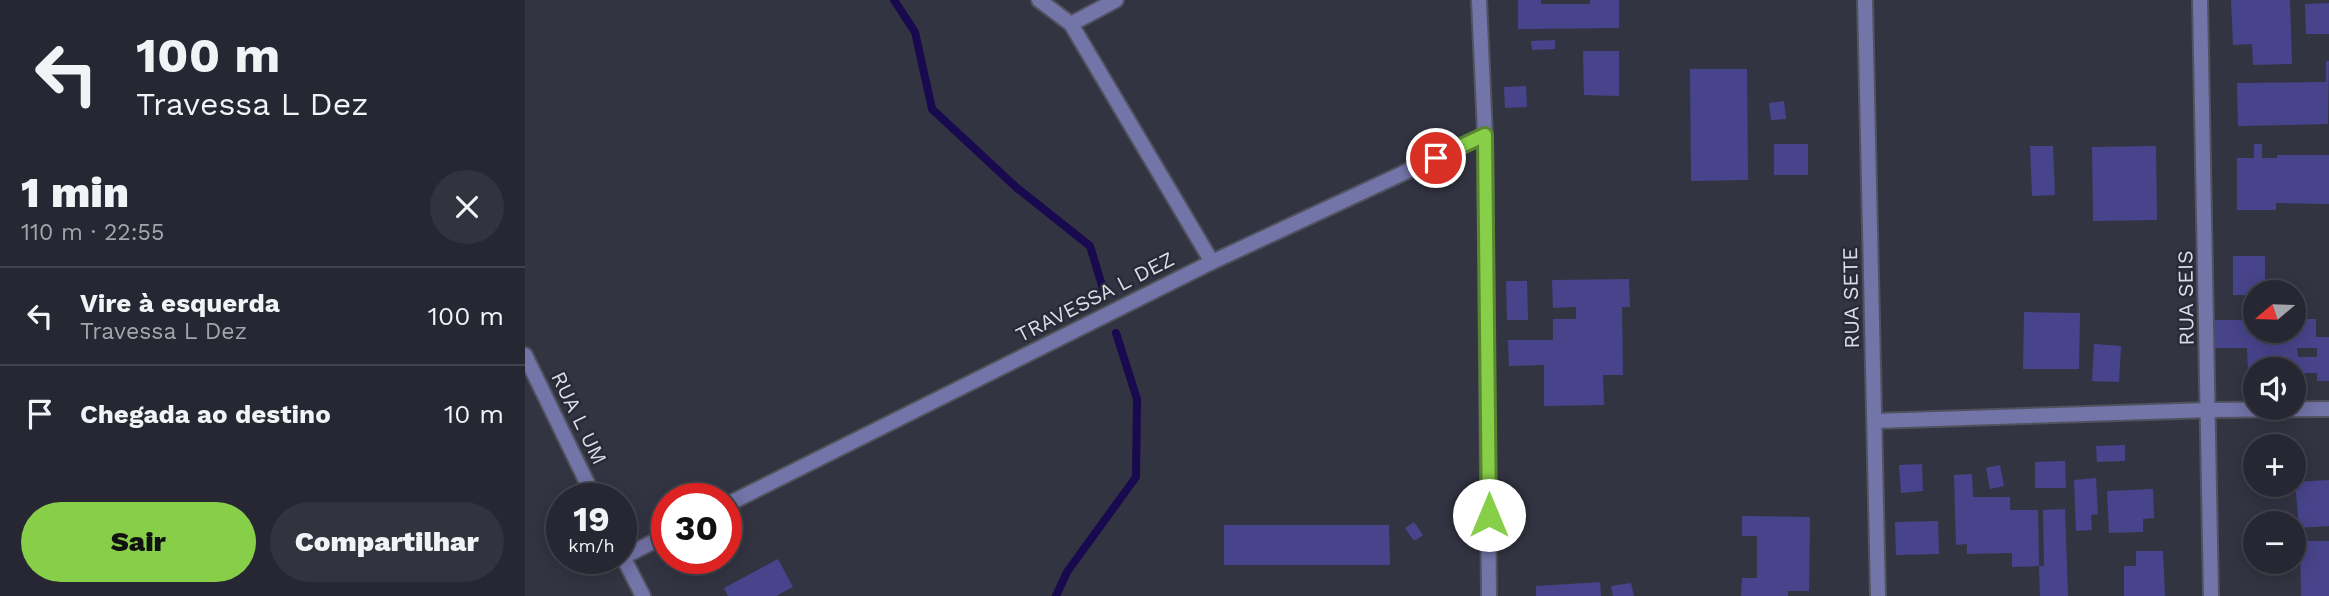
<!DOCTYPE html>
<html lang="pt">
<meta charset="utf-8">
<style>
:root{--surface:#262732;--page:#32333e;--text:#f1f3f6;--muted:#a4a5ac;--line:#42444d;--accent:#88cf49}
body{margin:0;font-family:"Work Sans",sans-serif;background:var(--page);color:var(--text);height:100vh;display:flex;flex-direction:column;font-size:26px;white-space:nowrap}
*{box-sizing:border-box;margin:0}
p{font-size:23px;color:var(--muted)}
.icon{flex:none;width:38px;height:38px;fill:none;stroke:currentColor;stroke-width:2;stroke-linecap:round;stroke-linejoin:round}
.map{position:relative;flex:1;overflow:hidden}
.details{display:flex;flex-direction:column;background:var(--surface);width:525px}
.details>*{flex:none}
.hud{background:#262732;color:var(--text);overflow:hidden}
.needle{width:46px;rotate:251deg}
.fabs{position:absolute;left:1718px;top:280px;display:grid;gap:14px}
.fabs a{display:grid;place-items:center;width:63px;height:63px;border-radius:50%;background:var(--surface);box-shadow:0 4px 18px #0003,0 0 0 2px var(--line);font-size:35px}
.speed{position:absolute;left:21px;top:483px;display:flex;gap:14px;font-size:35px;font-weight:700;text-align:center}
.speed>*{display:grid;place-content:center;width:91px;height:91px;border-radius:50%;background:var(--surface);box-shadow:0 4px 18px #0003,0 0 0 2px var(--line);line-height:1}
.speed small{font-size:18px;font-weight:400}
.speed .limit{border:10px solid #d22;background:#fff;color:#111}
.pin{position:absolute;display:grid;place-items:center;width:60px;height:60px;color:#fff;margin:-30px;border:4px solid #fff;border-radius:50%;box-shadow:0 2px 7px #0007}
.me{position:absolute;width:77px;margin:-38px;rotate:0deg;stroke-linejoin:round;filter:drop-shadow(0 0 5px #0008)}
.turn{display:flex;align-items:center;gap:24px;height:147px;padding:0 21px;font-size:32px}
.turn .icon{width:91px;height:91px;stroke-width:2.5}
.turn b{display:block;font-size:49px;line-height:60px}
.round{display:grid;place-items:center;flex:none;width:74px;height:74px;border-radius:37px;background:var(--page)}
.summary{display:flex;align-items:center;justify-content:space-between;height:119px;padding:0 21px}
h1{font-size:42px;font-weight:800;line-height:52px}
.primary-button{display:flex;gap:14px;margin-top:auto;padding:14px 21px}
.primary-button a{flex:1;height:80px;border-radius:42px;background:var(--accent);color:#111;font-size:28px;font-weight:800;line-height:80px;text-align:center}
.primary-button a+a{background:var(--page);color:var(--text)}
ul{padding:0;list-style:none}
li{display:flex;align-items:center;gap:21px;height:98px;padding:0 21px;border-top:2px solid var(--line)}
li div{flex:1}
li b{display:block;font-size:26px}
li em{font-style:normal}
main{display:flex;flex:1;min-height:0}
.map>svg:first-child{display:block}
</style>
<main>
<section class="details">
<div class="hud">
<div class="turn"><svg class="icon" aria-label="left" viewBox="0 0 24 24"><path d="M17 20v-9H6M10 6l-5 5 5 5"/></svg><div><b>100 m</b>Travessa L Dez</div></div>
</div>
<div class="summary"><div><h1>1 min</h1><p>110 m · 22:55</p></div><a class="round"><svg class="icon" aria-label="close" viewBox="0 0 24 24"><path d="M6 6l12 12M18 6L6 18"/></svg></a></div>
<ul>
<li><svg class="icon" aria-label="left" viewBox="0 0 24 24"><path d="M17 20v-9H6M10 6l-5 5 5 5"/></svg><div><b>Vire à esquerda</b><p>Travessa L Dez</p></div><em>100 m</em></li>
<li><svg class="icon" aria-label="arrive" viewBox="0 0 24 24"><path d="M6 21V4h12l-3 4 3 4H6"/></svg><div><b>Chegada ao destino</b></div><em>10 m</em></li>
</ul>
<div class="primary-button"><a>Sair</a><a>Compartilhar</a></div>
</section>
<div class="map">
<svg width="1804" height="596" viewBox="0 0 1804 596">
<rect width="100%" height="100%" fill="#333442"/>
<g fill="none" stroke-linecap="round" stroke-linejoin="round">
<!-- stream -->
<g stroke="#19094e" stroke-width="8">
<path d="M 369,0 L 390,32 L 407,109 L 492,188 L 565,246 L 579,292"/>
<path d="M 531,596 L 542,572 L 611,477 L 612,399 L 591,333"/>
</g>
</g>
<!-- building -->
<g fill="#48448b" fill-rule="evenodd">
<path d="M 993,0 L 1016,0 L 1016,4 L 1065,4 L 1065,0 L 1094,0 L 1094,28 L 993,29 Z"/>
<path d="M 1706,0 L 1765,0 L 1767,64 L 1728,65 L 1727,44 L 1708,45 Z"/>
<path d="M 1804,3 L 1804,34 L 1781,34 L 1780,4 Z"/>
<path d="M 1030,40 L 1030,49 L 1007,50 L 1006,41 Z"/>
<path d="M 1058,51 L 1094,51 L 1094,96 L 1059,95 Z"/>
<path d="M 1801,61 L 1804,61 L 1803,124 L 1713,126 L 1712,83 L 1801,82 Z"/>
<path d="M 1165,69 L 1222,69 L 1223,180 L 1166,181 Z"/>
<path d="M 1001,86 L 1002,107 L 980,108 L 979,87 Z"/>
<path d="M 1259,101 L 1261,119 L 1246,120 L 1244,103 Z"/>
<rect x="1249" y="144" width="34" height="31"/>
<path d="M 1729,144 L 1737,144 L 1737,158 L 1752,158 L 1752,155 L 1804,155 L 1804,204 L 1751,203 L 1751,210 L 1712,210 L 1712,158 L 1729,158 Z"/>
<path d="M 1505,146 L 1528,146 L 1530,195 L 1507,196 Z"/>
<path d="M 1631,146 L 1632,220 L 1568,221 L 1567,147 Z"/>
<path d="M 1708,256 L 1740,256 L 1740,292 L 1731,292 L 1731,295 L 1708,295 Z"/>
<path d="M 1104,279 L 1105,307 L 1097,307 L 1098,375 L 1078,375 L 1079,405 L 1019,406 L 1019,365 L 984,366 L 983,340 L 1028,340 L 1028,319 L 1051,319 L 1051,307 L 1028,308 L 1027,280 Z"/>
<path d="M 981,281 L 1002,281 L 1003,320 L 982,320 Z"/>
<path d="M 1499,312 L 1555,313 L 1554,369 L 1498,369 Z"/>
<path d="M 1769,319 L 1791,319 L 1791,337 L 1804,337 L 1804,381 L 1792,381 L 1792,373 L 1769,373 L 1769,369 L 1731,369 L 1731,373 L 1723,373 L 1722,348 L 1690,348 L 1690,320 L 1731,320 L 1731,331 L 1769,331 ZM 1772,348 L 1792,348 L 1792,357 L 1773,357 Z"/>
<path d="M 1569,344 L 1596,346 L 1594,382 L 1567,381 Z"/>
<path d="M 1600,445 L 1600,461 L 1572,462 L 1571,446 Z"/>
<path d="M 1540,461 L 1541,488 L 1510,488 L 1510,462 Z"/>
<path d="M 1397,464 L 1398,491 L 1376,493 L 1374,465 Z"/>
<path d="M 1475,465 L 1479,486 L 1465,489 L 1461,468 Z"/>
<path d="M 1447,474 L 1448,497 L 1485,497 L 1485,510 L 1513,510 L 1514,566 L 1487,567 L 1487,553 L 1442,554 L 1442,544 L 1431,545 L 1429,475 Z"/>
<path d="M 1571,478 L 1573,514 L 1566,515 L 1567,530 L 1551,531 L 1549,480 Z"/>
<path d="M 1804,480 L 1804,526 L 1774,528 L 1770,482 Z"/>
<path d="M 1628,489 L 1629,518 L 1618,519 L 1618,532 L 1584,533 L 1582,491 Z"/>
<path d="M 1540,509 L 1543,596 L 1515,596 L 1514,566 L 1519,566 L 1518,510 Z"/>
<path d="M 1217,516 L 1285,517 L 1284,591 L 1263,591 L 1263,596 L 1216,596 L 1217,578 L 1232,578 L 1232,536 L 1217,536 Z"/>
<path d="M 1413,521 L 1414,554 L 1371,555 L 1370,522 Z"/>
<path d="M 889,522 L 898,535 L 889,541 L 880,528 Z"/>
<path d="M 699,525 L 864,525 L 865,565 L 699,565 Z"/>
<path d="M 1775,541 L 1804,541 L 1804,596 L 1776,596 Z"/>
<path d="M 1611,551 L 1638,551 L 1640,596 L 1599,596 L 1599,566 L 1611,566 Z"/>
<path d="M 253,559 L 268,587 L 251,596 L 203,596 L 199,588 Z"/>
<path d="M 1075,582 L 1076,596 L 1011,596 L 1011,586 Z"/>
<path d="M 1106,583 L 1109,596 L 1088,596 L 1086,586 Z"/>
</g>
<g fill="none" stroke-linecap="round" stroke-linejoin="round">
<defs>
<g id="minor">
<path d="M 514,0 L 546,24 L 687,262"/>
<path d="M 954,0 L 960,135 L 964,596"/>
<path d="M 1340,0 L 1353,596"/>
<path d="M 1675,0 L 1686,596"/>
<path d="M 546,24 L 591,0"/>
<path d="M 0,355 L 70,499"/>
<path d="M 1350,421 L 1684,410 L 1804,409"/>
<path d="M 201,505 L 687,262 L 960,135"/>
<path d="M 96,553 L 118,596"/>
<path d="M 98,557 L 142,535"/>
</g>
</defs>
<!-- minor casing -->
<use href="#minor" stroke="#51525f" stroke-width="18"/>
<!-- minor -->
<use href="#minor" stroke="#7374a7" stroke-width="14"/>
</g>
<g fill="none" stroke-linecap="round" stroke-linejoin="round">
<defs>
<path id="route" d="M 911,158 L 960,135 L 964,515"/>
</defs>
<!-- route casing -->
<use href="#route" stroke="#58872f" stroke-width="18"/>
<!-- route -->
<use href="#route" stroke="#88cf49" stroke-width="12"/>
</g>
<g text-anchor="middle" stroke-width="5" stroke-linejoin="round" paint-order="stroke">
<!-- street labels -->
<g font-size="21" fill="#dcdce5" stroke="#292a37">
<text transform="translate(570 297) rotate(-27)" y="7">TRAVESSA L DEZ</text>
<text transform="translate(1326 298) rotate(-91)" y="7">RUA SETE</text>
<text transform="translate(1661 298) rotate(-91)" y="7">RUA SEIS</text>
<text transform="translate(54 418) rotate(64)" y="7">RUA L UM</text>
</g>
</g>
</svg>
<div class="fabs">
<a><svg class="needle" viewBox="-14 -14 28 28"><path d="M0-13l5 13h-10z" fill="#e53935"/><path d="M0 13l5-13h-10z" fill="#a4a5ac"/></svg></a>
<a><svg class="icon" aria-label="sound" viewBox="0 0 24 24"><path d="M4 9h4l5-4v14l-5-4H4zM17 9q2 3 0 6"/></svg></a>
<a>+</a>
<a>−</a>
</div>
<div class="speed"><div>19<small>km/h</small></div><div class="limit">30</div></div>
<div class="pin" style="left:911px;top:158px;background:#d93025"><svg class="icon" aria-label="arrive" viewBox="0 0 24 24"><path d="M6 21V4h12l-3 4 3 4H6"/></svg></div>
<svg class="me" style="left:964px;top:515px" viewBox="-20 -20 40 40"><circle r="19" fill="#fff"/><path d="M0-13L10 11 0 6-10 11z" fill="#88cf49"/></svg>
</div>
</main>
